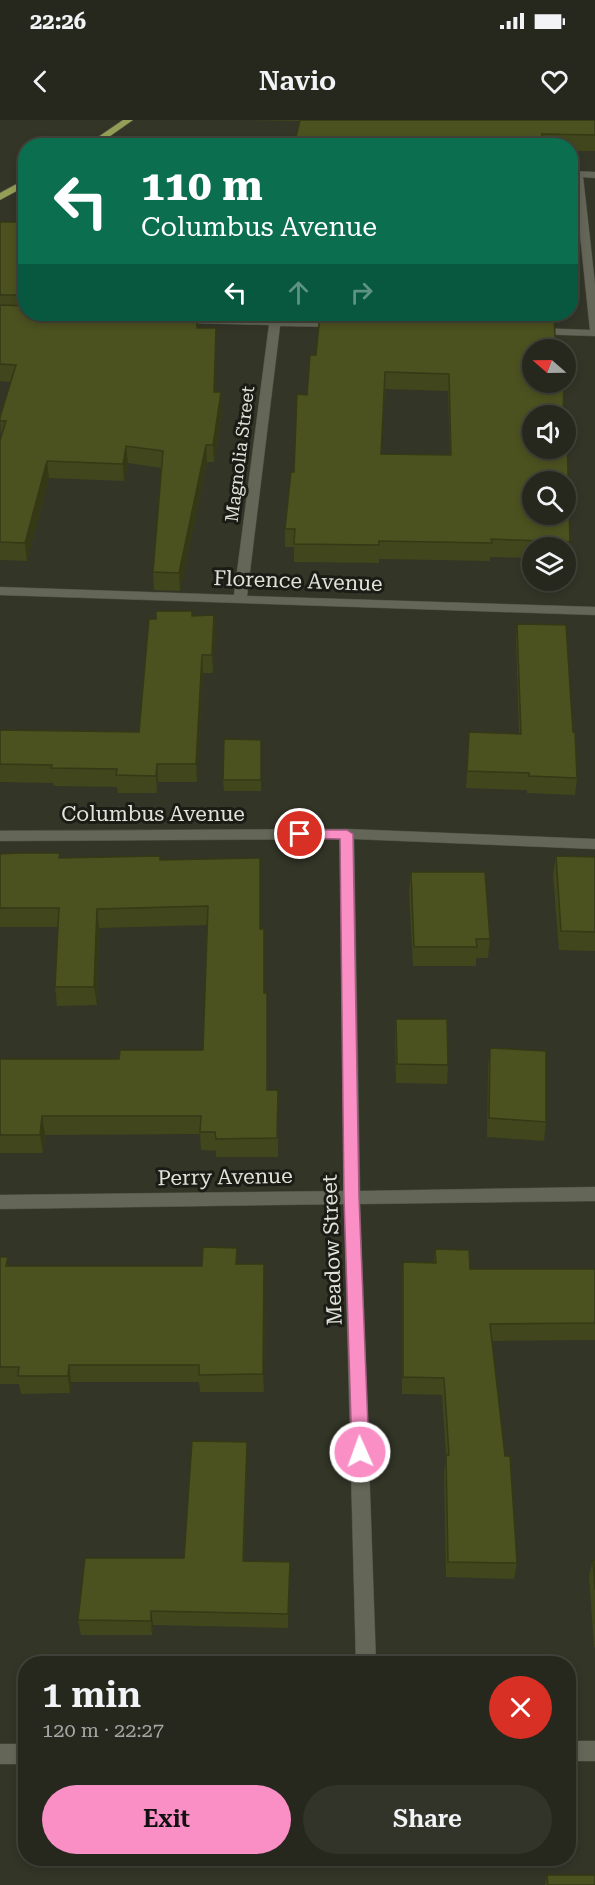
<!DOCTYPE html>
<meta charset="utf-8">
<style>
:root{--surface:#26281d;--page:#32342a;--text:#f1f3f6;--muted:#a4a6a4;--line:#42443b;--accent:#fa8fc6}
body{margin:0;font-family:"Roboto Serif",serif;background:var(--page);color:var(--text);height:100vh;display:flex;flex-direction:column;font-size:22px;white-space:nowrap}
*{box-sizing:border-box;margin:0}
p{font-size:20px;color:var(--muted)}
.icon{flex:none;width:33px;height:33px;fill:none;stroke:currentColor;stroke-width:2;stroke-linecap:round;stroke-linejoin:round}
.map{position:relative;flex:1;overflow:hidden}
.side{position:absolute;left:18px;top:1536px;width:558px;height:210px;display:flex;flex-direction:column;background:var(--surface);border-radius:24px;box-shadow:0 3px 9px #0003,0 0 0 2px var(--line)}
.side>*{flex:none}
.hud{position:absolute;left:18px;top:18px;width:560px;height:183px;border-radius:24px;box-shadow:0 3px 9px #0003,0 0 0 2px var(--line);background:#0b6e4f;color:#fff;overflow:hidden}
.needle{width:39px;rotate:290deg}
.buttons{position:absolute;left:522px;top:219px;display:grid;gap:12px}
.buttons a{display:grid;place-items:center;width:54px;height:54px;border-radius:50%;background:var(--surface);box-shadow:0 3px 9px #0003,0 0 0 2px var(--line);font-size:30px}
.pin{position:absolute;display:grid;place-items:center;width:51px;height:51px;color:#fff;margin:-26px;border:3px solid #fff;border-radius:50%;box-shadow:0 2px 6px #0007}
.me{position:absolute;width:66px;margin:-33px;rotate:358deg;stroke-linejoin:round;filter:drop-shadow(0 0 4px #0008)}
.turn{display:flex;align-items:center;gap:21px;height:126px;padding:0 24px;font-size:27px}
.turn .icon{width:78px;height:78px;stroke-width:2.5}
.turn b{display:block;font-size:42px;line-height:51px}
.lanes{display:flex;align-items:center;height:57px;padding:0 24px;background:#0003;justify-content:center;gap:30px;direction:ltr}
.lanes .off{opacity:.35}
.round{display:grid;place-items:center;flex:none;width:63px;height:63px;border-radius:32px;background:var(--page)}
.head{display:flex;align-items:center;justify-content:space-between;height:102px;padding:0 24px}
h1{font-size:36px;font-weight:600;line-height:45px}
.cta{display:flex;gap:12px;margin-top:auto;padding:12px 24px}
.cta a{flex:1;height:69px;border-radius:36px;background:var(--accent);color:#111;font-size:24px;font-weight:600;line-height:69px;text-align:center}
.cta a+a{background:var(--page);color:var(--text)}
.status{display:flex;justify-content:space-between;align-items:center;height:42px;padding:0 30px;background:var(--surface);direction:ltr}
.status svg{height:16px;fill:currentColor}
header{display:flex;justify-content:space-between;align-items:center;height:78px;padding:0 24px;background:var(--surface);font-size:27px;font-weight:600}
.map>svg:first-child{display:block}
</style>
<div class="status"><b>22:26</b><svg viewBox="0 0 49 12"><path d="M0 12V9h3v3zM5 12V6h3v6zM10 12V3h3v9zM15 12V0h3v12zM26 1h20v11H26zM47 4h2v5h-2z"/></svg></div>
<header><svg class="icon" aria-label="back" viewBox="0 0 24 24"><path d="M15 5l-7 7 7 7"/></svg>Navio<svg class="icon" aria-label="heart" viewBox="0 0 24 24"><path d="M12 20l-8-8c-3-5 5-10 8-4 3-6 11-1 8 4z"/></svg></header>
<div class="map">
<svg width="595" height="1765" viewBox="0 0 595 1765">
<rect width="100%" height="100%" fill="#333527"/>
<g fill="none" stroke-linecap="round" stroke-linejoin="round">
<defs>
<g id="minor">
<path d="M 570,51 L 595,52 L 595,58 L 583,57 L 595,164 L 595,216 L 535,214 L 530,211 L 535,208 L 590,210 L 574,57 L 570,57 Z"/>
<path d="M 271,194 L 281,194 L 280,199 L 337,201 L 342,204 L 337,207 L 280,206 L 247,476 L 595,487 L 595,495 L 0,475 L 0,467 L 234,475 L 269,205 L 154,202 L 149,199 L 154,196 L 270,199 Z"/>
<path d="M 347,709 L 595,719 L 595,729 L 354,719 L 360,1071 L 595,1067 L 595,1081 L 360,1084 L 376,1544 L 356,1544 L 344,1084 L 0,1089 L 0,1075 L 344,1071 L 340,719 L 0,721 L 0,711 Z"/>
<rect x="568" y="1621" width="27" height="20"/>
<rect x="0" y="1624" width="26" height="20"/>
</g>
<g id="major">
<path d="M 123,0 L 133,0 L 96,26 L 85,26 Z"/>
<path d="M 26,59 L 26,66 L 0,80 L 0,73 Z"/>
</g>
</defs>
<!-- minor casing -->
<use href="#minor" stroke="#4e5044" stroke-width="1"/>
<!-- major casing -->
<use href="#major" stroke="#4e5044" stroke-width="1"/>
<!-- minor -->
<use href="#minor" fill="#646757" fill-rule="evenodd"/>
<!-- major -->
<use href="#major" fill="#959e56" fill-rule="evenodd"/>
</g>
<!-- wall -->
<g fill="#41461c" fill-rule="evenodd">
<path d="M 246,0 L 595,0 L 595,31 L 570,31 L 570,26 L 295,26 L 295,21 L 300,1 Z"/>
<path d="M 26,81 L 26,194 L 178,194 L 177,196 L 174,196 L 175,200 L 197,200 L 197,208 L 216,208 L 216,225 L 215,272 L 222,290 L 214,342 L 207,342 L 180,471 L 154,470 L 153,452 L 161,348 L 128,343 L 124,361 L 49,358 L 27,441 L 0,440 L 0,320 L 1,317 L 0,297 L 11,262 L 0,261 L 0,102 L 19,102 Z"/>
<path d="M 320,194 L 554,194 L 532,296 L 570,422 L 568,440 L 566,440 L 566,428 L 532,428 L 532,438 L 490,437 L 490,441 L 379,439 L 379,443 L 294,442 L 294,427 L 285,427 L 285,409 L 307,275 L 316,235 ZM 385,269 L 448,271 L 450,335 L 381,334 Z"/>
<path d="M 214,495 L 215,513 L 213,553 L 203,553 L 197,662 L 158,662 L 157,673 L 118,673 L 117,667 L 54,666 L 53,663 L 0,662 L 0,610 L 139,612 L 156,499 L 192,496 Z"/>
<path d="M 517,504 L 573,612 L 577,658 L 575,675 L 527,673 L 527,670 L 466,668 L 469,612 L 519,614 L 516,521 Z"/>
<path d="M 261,620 L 261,671 L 224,671 L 223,660 Z"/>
<path d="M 0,734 L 60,738 L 160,740 L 260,809 L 265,873 L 268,970 L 278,970 L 278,1037 L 216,1037 L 216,1031 L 201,1030 L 200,1014 L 45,1015 L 43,1033 L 0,1033 L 0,939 L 119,939 L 203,930 L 208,805 L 99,808 L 97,885 L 57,886 L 55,867 L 58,807 L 0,807 Z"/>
<path d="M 556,736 L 595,737 L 595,831 L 559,830 L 553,755 Z"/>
<path d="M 411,752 L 490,819 L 488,838 L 476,838 L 476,846 L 413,846 L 409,772 Z"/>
<path d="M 396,899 L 448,945 L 447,964 L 396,963 L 395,918 Z"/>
<path d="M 490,928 L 546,1002 L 544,1021 L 487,1017 L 488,947 Z"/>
<path d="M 237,1128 L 237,1144 L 265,1162 L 264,1272 L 200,1272 L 199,1262 L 71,1262 L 70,1273 L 21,1274 L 19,1264 L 0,1264 L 0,1137 L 9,1146 L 202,1146 Z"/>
<path d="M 435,1129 L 470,1149 L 595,1149 L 595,1220 L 492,1221 L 517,1443 L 514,1459 L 446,1457 L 444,1352 L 446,1335 L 442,1275 L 402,1274 L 402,1159 L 403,1142 L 434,1143 Z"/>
<path d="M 247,1322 L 247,1337 L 244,1441 L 290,1456 L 288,1508 L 153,1505 L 152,1515 L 81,1515 L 78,1500 L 184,1438 Z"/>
<path d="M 593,1440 L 595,1440 L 595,1527 L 594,1527 L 589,1456 Z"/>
<path d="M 547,1755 L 595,1765 L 545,1765 Z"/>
</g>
<!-- shaded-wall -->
<g fill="#353916">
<path d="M 216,208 L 216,225 L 214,289 L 214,272 Z"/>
<path d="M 221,272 L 222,290 L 214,342 L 213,325 Z"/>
<path d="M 206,325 L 207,342 L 180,471 L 179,453 Z"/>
<path d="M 126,326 L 128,343 L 124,361 L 123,344 Z"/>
<path d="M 47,341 L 49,358 L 27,441 L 25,423 Z"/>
<path d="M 214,495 L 215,513 L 213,553 L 212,535 Z"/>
<path d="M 202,535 L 203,553 L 197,662 L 196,644 Z"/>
<path d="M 157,644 L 158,662 L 157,673 L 156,656 Z"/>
<path d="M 97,789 L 99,808 L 97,885 L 94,867 Z"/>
<path d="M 42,996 L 45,1015 L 43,1033 L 40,1015 Z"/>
<path d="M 264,1144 L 265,1162 L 264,1272 L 263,1254 Z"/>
<path d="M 69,1245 L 71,1262 L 70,1273 L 68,1256 Z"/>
<path d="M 247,1322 L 247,1337 L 243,1455 L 243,1441 Z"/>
<path d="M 290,1442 L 290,1456 L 288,1508 L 288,1494 Z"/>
<path d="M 151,1491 L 153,1505 L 152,1515 L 151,1501 Z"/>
</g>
<!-- building -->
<g fill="#4c5120" stroke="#353916" stroke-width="1.5" fill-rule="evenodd">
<path d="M 300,0 L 595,0 L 595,15 L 542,14 L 542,26 L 338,26 L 333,25 L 334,23 L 295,21 Z"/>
<path d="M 26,81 L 26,175 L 0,175 L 0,102 L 19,102 Z"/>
<path d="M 0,185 L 26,186 L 26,194 L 173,194 L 172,200 L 197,200 L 197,208 L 216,208 L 214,272 L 221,272 L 213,325 L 206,325 L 179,453 L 153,452 L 163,331 L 126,326 L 123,344 L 47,341 L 25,423 L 0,422 L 0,320 L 6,301 L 0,301 L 0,297 L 16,245 L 0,244 Z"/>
<path d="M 320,194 L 357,194 L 554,200 L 556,230 L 532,230 L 532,262 L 564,262 L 563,296 L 532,296 L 532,328 L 566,328 L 566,318 L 567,319 L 570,422 L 491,419 L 492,423 L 379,421 L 379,425 L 294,424 L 295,409 L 285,409 L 291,352 L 294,352 L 297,274 L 307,275 L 310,235 L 316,235 ZM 385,252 L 449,254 L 451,335 L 381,334 ZM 532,362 L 566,362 L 566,394 L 532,394 Z"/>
<path d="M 156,491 L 192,491 L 192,496 L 214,495 L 212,535 L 202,535 L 196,644 L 157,644 L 156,656 L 116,655 L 117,649 L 51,648 L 52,645 L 0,644 L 0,610 L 139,612 L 149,499 L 156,499 Z"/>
<path d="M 517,504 L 566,505 L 573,612 L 575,612 L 577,658 L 529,656 L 529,653 L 467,651 L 469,612 L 521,614 Z"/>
<path d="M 224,619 L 261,620 L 261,660 L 223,660 Z"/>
<path d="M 20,733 L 60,733 L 59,738 L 160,736 L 160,740 L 260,738 L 260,809 L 264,809 L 264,873 L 267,873 L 267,970 L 278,970 L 277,1018 L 216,1019 L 215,1012 L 200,1012 L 201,996 L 42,996 L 40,1015 L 0,1015 L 0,939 L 119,939 L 120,930 L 203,930 L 208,786 L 97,789 L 94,867 L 55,867 L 59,788 L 0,788 L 0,734 Z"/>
<path d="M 556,736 L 595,737 L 595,812 L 561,811 Z"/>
<path d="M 411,752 L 485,752 L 490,819 L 476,819 L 477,827 L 414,827 Z"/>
<path d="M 396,899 L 447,899 L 448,945 L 397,944 Z"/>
<path d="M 490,928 L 546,931 L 546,1002 L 489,998 Z"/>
<path d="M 203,1127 L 237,1128 L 236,1144 L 264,1144 L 263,1254 L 199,1255 L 199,1245 L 69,1245 L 68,1256 L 18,1256 L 19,1247 L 0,1247 L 0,1137 L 8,1137 L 6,1146 L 202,1146 Z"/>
<path d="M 435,1129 L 469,1130 L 470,1149 L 595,1149 L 595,1203 L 490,1204 L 505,1336 L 510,1336 L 517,1443 L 448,1442 L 446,1335 L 449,1335 L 444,1258 L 403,1257 L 403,1142 L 436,1143 Z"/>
<path d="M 192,1321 L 247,1322 L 243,1441 L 290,1442 L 288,1494 L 151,1491 L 151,1501 L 78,1500 L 85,1438 L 184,1438 Z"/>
<path d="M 593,1440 L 595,1440 L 595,1470 Z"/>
<path d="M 547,1755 L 595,1755 L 595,1765 L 548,1765 Z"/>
</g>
<!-- route -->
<path fill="#fa8fc6" stroke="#a25d81" stroke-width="1.5" d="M 300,710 L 347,710 L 353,714 L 359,1077 L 369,1332 L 366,1337 L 360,1340 L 354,1337 L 352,1332 L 344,1077 L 340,719 L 296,718 L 294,714 Z"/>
<g text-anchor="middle" stroke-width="6" stroke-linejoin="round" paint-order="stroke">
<!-- far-street labels -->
<g font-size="18" fill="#e1e2d9" stroke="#1b1c15">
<text transform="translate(240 334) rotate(-83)" y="6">Magnolia Street</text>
</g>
<!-- street labels -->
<g font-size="21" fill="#e1e2d9" stroke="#1b1c15">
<text transform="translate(298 461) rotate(2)" y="7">Florence Avenue</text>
<text x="153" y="701">Columbus Avenue</text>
<text transform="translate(225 1057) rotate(-1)" y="7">Perry Avenue</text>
<text transform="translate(332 1130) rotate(-92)" y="7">Meadow Street</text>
</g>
</g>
</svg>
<div class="buttons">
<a><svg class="needle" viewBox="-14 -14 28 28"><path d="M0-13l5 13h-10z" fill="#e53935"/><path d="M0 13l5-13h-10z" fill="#a4a6a4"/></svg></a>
<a><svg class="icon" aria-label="sound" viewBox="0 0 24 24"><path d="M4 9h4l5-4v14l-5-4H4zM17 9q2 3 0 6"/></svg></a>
<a><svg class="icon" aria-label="search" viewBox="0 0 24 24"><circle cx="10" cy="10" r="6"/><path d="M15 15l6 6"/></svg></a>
<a><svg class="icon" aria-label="layers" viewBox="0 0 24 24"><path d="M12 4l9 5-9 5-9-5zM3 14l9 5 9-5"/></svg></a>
</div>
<div class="pin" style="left:300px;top:714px;background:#d93025"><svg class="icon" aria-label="arrive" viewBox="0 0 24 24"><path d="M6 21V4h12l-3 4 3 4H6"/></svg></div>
<svg class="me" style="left:360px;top:1332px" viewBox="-20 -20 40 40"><circle r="17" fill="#fa8fc6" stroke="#fff" stroke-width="3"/><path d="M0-11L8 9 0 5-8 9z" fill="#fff"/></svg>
<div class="hud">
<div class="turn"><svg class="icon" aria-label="left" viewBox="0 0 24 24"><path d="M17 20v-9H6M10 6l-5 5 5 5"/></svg><div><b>110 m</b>Columbus Avenue</div></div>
<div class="lanes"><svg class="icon" aria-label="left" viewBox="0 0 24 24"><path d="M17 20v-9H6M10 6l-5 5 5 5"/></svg><svg class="icon off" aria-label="ahead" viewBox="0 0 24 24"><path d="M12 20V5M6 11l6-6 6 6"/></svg><svg class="icon off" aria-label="right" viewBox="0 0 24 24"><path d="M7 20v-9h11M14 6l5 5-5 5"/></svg></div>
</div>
<section class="side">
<div class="head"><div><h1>1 min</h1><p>120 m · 22:27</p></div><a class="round" style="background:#d93025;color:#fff"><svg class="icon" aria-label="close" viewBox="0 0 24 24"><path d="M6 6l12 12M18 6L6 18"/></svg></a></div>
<div class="cta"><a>Exit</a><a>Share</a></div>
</section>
</div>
